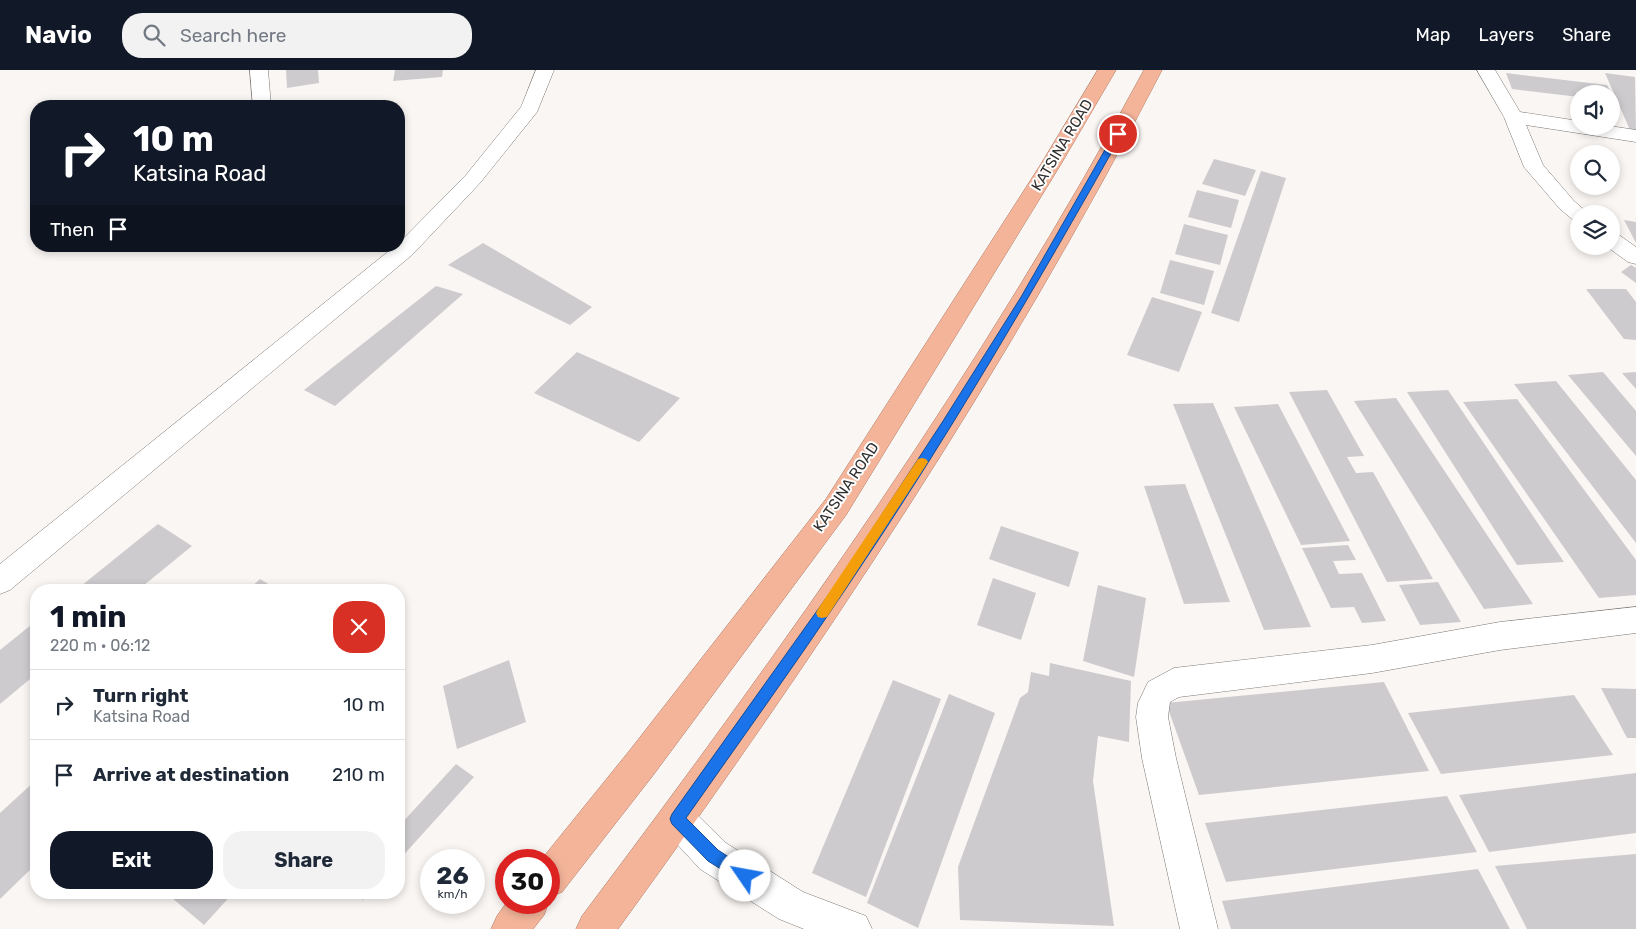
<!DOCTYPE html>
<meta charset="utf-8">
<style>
:root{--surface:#fff;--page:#f2f2f3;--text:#1f2937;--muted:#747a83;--line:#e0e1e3;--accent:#111827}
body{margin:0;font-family:Rubik,sans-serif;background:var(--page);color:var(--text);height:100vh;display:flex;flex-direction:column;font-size:19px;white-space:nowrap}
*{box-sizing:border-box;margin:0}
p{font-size:16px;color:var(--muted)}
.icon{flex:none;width:28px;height:28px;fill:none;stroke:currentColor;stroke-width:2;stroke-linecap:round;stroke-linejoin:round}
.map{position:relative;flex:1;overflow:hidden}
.side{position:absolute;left:30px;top:514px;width:375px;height:315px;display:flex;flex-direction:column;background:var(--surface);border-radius:20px;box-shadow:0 2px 8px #0003}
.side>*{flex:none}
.banner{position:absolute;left:30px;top:30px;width:375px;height:152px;border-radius:20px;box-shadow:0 2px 8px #0003;background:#111827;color:#fff;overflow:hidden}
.controls{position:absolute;left:1570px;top:15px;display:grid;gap:10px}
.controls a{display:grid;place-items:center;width:50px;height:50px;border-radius:50%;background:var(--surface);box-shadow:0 2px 8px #0003;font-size:25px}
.speed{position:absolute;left:420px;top:779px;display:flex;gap:10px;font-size:25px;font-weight:700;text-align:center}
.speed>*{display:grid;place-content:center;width:65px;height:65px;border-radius:50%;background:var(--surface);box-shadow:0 2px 8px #0003;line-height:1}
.speed small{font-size:12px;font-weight:400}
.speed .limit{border:8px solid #d22;background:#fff;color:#111}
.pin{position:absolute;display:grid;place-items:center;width:42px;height:42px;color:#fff;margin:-21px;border:2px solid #fff;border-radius:50%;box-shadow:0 1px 5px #0007}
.me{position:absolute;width:55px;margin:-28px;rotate:303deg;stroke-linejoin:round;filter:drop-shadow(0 0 4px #0008)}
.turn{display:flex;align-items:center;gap:18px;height:105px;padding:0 20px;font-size:22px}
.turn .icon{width:65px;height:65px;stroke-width:2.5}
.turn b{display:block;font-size:35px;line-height:42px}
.then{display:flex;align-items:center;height:48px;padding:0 20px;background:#0003;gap:10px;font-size:19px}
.round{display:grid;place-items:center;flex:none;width:52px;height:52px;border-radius:20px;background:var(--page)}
.overview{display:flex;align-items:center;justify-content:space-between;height:85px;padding:0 20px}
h1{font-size:30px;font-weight:700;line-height:38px;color:var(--accent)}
.button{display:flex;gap:10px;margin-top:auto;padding:10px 20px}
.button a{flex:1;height:58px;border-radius:20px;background:var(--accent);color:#fff;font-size:20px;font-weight:700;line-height:58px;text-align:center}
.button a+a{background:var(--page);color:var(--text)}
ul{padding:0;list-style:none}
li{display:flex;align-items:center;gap:15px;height:70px;padding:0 20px;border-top:1px solid var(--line)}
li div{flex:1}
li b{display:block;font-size:19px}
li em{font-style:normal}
header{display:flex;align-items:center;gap:30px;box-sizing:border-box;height:70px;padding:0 25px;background:var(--accent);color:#fff}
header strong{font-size:24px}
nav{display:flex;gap:28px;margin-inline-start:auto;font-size:18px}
.search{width:350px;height:45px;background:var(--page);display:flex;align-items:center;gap:12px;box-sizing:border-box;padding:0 18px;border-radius:20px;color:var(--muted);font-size:19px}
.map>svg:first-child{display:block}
</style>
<header>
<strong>Navio</strong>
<div class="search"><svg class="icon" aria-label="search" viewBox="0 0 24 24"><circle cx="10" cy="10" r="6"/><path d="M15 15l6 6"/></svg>Search here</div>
<nav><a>Map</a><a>Layers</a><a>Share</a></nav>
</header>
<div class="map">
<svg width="1636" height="859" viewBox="0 0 1636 859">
<rect width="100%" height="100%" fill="#faf6f3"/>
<!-- building -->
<g fill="#cecbcf">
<path d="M 286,0 L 318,0 L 319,13 L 287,18 Z"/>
<path d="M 395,0 L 443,0 L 442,7 L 393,11 Z"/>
<path d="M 1506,3 L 1607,15 L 1616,32 L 1611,31 L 1611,24 L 1579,24 L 1579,27 L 1512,19 Z"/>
<path d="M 1605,3 L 1635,7 L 1636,61 L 1630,60 Z"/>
<path d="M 1214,89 L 1256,100 L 1245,126 L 1202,114 Z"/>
<path d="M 1261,101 L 1286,108 L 1239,252 L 1211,243 Z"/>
<path d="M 1197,120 L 1239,130 L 1231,158 L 1188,147 Z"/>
<path d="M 1624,150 L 1636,152 L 1636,173 Z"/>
<path d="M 1184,154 L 1228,165 L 1220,195 L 1175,184 Z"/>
<path d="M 483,173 L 592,237 L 570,255 L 448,195 Z"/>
<path d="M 1170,190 L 1214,201 L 1204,235 L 1160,223 Z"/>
<path d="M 1631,195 L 1636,198 L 1636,213 L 1621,202 Z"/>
<path d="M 436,216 L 463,224 L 335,336 L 304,320 Z"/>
<path d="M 1586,219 L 1626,219 L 1636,232 L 1636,270 L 1624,269 Z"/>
<path d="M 1152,227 L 1202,242 L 1179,302 L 1127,285 Z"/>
<path d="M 577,282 L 680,328 L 639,372 L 534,323 Z"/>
<path d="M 1603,302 L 1636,341 L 1636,386 L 1568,305 Z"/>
<path d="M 1636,302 L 1636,319 L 1622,303 Z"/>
<path d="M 1556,311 L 1636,410 L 1636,473 L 1514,314 Z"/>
<path d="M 1327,320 L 1364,386 L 1347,387 L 1356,403 L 1373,402 L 1433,509 L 1387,512 L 1289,322 Z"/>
<path d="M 1448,320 L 1564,492 L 1517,495 L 1407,322 Z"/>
<path d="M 1396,328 L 1533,534 L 1484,539 L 1354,331 Z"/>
<path d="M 1517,329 L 1636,490 L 1636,525 L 1599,528 L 1463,332 Z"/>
<path d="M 1213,333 L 1311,557 L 1264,560 L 1173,334 Z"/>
<path d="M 1278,334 L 1350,471 L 1301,475 L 1234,337 Z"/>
<path d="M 1185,414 L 1230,532 L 1184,534 L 1144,416 Z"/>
<path d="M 158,454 L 192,476 L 138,520 L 76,520 Z"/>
<path d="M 1001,456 L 1079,482 L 1069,517 L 989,489 Z"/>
<path d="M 1348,475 L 1356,490 L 1333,491 L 1339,504 L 1362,503 L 1386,551 L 1362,553 L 1354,537 L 1331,538 L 1302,478 Z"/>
<path d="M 993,508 L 1036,523 L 1021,570 L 977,555 Z"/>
<path d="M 260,509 L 278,520 L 248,520 Z"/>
<path d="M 1438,512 L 1461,552 L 1420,555 L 1399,515 Z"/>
<path d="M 1098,515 L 1146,528 L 1134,607 L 1083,591 Z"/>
<path d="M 36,551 L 36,604 L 0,634 L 0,580 Z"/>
<path d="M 509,590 L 526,652 L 457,679 L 443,616 Z"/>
<path d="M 1050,593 L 1131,611 L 1129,672 L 1098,666 L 1093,711 L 1114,856 L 960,850 L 958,797 L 1020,628 L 1028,622 L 1031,602 L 1049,606 Z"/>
<path d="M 893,610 L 941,629 L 866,827 L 812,803 Z"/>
<path d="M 1384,612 L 1429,701 L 1199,725 L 1166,633 Z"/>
<path d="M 1601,618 L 1636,619 L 1636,668 L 1627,668 Z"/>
<path d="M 949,624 L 995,643 L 918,858 L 867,833 Z"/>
<path d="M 1574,625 L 1613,685 L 1441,704 L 1408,643 Z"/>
<path d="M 456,694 L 474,707 L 399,790 L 399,756 Z"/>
<path d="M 1636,703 L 1636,763 L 1489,782 L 1459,725 Z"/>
<path d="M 36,710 L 36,794 L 0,829 L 0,743 Z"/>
<path d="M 1447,726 L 1477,782 L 1226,812 L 1205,753 Z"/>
<path d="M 1636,784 L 1636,859 L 1527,859 L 1495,796 Z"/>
<path d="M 1478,799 L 1510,859 L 1231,859 L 1222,831 Z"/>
<path d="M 165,822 L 234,822 L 204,855 Z"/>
<path d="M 353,822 L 370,822 L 363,830 Z"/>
</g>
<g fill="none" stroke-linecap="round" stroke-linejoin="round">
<defs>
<g id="minor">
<path d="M 250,0 L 268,0 L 271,36 L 253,36 Z"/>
<path d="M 536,0 L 554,0 L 537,42 L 480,113 L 412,185 L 10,520 L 0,524 L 0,494 L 395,176 L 399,176 L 399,173 L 466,105 L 521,37 Z"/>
<path d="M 1477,0 L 1495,0 L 1520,42 L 1579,51 L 1579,56 L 1610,56 L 1636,60 L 1636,72 L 1526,55 L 1543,95 L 1574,131 L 1589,144 L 1579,144 L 1579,150 L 1572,149 L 1560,139 L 1524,97 L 1504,47 Z"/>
<path d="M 1611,163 L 1619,165 L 1636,177 L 1636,194 L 1628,192 L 1606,176 L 1611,176 Z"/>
<path d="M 1636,537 L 1636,563 L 1500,580 L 1372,603 L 1179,627 L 1170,632 L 1168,647 L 1176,688 L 1218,859 L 1180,859 L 1142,688 L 1136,647 L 1138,633 L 1148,612 L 1174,598 L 1372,575 L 1500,552 Z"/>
<path d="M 677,732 L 689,737 L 726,773 L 803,822 L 866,846 L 872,859 L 804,859 L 779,849 L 700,799 L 665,761 L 660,749 L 665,737 Z"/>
</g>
<g id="trunk">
<path d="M 1098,0 L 1116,0 L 1061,94 L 846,445 L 654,704 L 562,822 L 549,827 L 549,790 L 541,790 L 630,680 L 826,429 L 1041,94 Z"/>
<path d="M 1144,0 L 1162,0 C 1006,302 817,585 618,859 L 576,859 L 582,846 C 786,575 983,299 1144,0 Z"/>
<path d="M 549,831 L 549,832 L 544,845 L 533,859 L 491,859 L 497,846 L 507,832 L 549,832 Z"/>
</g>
</defs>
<!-- minor casing -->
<use href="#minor" stroke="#7a7774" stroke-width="1"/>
<!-- trunk casing -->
<use href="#trunk" stroke="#ae7a64" stroke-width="1"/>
<!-- minor -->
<use href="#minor" fill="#fff" fill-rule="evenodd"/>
<!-- trunk -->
<use href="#trunk" fill="#f3b49a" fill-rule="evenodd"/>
</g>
<!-- route -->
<path fill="#1a73e8" stroke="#114b97" d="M 1118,62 L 1122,64 C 1035,218 946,371 847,517 C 795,595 740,671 686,748 L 718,780 L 750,801 L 752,806 L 750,811 L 745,813 L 740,811 L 708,791 L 672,754 L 670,749 L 672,744 L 839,510 L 943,351 L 1021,227 L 1114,64 Z"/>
<!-- slow -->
<path fill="#f59e0b" d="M 922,388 L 926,389 L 928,392 L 926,395 L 827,547 L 822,548 L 818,547 L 816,543 L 818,539 L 918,389 Z"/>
<g text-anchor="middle" stroke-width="4" stroke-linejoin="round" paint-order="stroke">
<!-- street labels -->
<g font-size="15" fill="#32312f" stroke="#fff">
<text transform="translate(1062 75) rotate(-59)" y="5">KATSINA ROAD</text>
<text transform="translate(846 417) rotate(-56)" y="5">KATSINA ROAD</text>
</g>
</g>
</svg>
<div class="controls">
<a><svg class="icon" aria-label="sound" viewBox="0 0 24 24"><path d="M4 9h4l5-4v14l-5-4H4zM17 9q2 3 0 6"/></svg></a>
<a><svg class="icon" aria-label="search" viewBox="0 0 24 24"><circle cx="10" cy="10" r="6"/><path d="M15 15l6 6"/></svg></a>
<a><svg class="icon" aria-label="layers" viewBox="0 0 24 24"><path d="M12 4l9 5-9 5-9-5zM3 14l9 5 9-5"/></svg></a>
</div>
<div class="speed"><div>26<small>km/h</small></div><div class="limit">30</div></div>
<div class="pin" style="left:1118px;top:64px;background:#d93025"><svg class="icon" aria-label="arrive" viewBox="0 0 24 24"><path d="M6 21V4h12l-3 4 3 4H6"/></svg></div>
<svg class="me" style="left:745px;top:806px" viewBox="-20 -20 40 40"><circle r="19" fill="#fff"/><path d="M0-13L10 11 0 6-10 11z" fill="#1a73e8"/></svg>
<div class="banner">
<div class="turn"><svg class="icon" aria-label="right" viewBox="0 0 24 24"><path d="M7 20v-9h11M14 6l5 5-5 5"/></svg><div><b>10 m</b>Katsina Road</div></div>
<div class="then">Then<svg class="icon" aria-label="arrive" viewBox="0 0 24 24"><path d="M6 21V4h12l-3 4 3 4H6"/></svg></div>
</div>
<section class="side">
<div class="overview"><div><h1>1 min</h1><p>220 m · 06:12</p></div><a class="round" style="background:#d93025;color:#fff"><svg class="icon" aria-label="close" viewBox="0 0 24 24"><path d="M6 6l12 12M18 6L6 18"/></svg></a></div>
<ul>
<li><svg class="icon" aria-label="right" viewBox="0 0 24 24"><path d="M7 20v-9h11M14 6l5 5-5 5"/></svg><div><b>Turn right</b><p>Katsina Road</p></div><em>10 m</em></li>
<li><svg class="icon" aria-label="arrive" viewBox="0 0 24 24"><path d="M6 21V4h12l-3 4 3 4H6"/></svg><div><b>Arrive at destination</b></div><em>210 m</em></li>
</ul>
<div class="button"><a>Exit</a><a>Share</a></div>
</section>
</div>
